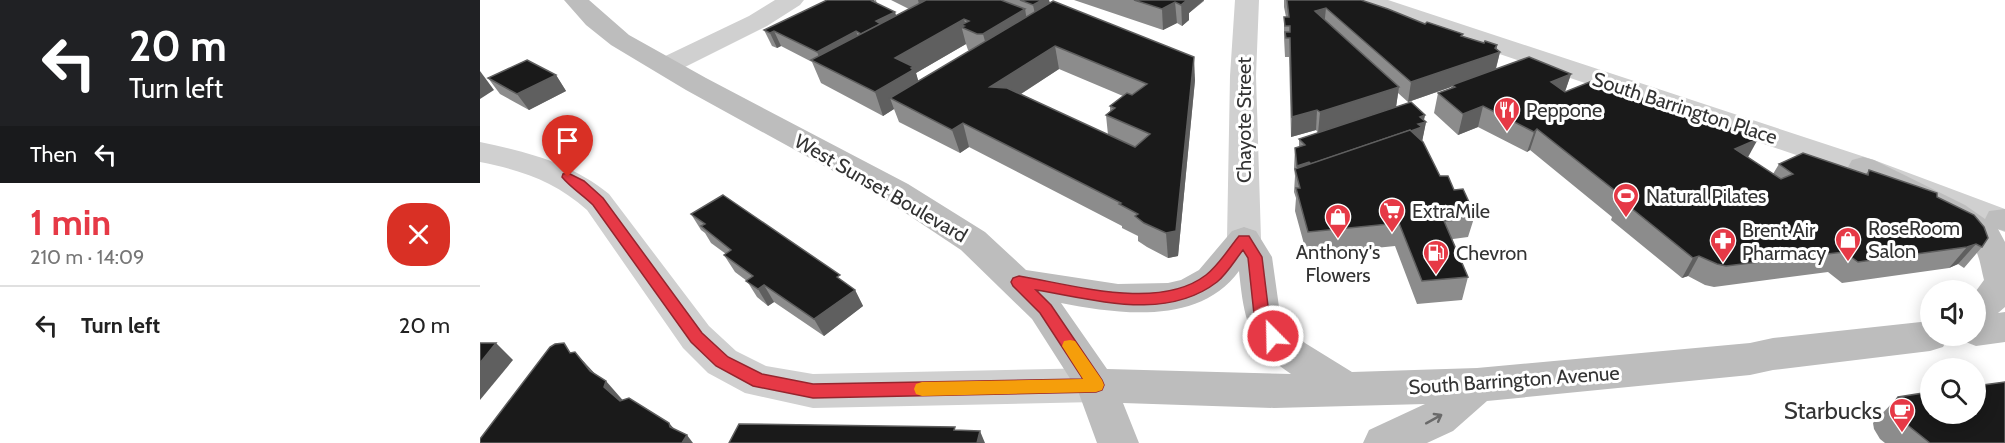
<!DOCTYPE html>
<meta charset="utf-8">
<style>
:root{--surface:#fff;--page:#f6f6f6;--text:#222;--muted:#767676;--line:#e0e0e0;--accent:#e63946}
body{margin:0;font-family:Cabin,sans-serif;background:var(--page);color:var(--text);height:100vh;display:flex;flex-direction:column;font-size:22px;white-space:nowrap}
*{box-sizing:border-box;margin:0}
p{font-size:20px;color:var(--muted)}
.icon{flex:none;width:33px;height:33px;fill:none;stroke:currentColor;stroke-width:2;stroke-linecap:round;stroke-linejoin:round}
.map{position:relative;flex:1;overflow:hidden}
.details{display:flex;flex-direction:column;background:var(--surface);width:480px}
.details>*{flex:none}
.guide{background:#202124;color:#fff;overflow:hidden}
.controls{position:absolute;left:1440px;top:280px;display:grid;gap:12px}
.controls a{display:grid;place-items:center;width:66px;height:66px;border-radius:50%;background:var(--surface);box-shadow:0 3px 15px #0003;font-size:30px}
.pin{position:absolute;display:grid;place-items:center;width:51px;height:51px;color:#fff;margin:-62px -26px;border-radius:50% 50% 50% 0;rotate:-45deg;box-shadow:0 0 6px #0007}
.pin .icon{rotate:45deg}
.me{position:absolute;width:66px;margin:-33px;rotate:337deg;stroke-linejoin:round;filter:drop-shadow(0 0 4px #0008)}
.turn{display:flex;align-items:center;gap:21px;height:126px;padding:0 30px;font-size:27px}
.turn .icon{width:78px;height:78px;stroke-width:2.5}
.turn b{display:block;font-size:42px;line-height:51px}
.then{display:flex;align-items:center;height:57px;padding:0 30px;background:#0003;gap:12px;font-size:22px}
.round{display:grid;place-items:center;flex:none;width:63px;height:63px;border-radius:24px;background:var(--page)}
.summary{display:flex;align-items:center;justify-content:space-between;height:102px;padding:0 30px}
h1{font-size:36px;font-weight:800;line-height:45px;color:var(--accent)}
ul{padding:0;list-style:none}
li{display:flex;align-items:center;gap:18px;height:78px;padding:0 30px;border-top:2px solid var(--line)}
li div{flex:1}
li b{display:block;font-size:22px}
li em{font-style:normal}
main{display:flex;flex:1;min-height:0}
.map>svg:first-child{display:block}
</style>
<main>
<section class="details">
<div class="guide">
<div class="turn"><svg class="icon" aria-label="left" viewBox="0 0 24 24"><path d="M17 20v-9H6M10 6l-5 5 5 5"/></svg><div><b>20 m</b>Turn left</div></div>
<div class="then">Then<svg class="icon" aria-label="left" viewBox="0 0 24 24"><path d="M17 20v-9H6M10 6l-5 5 5 5"/></svg></div>
</div>
<div class="summary"><div><h1>1 min</h1><p>210 m · 14:09</p></div><a class="round" style="background:#d93025;color:#fff"><svg class="icon" aria-label="close" viewBox="0 0 24 24"><path d="M6 6l12 12M18 6L6 18"/></svg></a></div>
<ul>
<li><svg class="icon" aria-label="left" viewBox="0 0 24 24"><path d="M17 20v-9H6M10 6l-5 5 5 5"/></svg><div><b>Turn left</b></div><em>20 m</em></li>
</ul>
</section>
<div class="map">
<svg width="1525" height="443" viewBox="0 0 1525 443">
<rect width="100%" height="100%" fill="#fff"/>
<g fill="none" stroke-linecap="round" stroke-linejoin="round">
<!-- street -->
<g fill="#d0d0d0" fill-rule="evenodd">
<path d="M 295,0 L 324,0 L 320,5 L 287,26 L 195,72 L 186,74 L 177,72 L 173,66 L 177,60 L 269,16 Z"/>
<path d="M 755,0 L 779,0 L 776,76 L 781,239 L 776,247 L 764,251 L 752,247 L 747,239 L 750,76 Z"/>
<path d="M 872,0 L 908,0 L 1394,160 L 1525,209 L 1525,232 L 1372,174 L 876,5 Z"/>
<path d="M 0,142 C 48,152 91,163 129,194 L 229,326 L 256,351 L 286,366 L 333,374 L 616,368 L 630,373 L 636,385 L 630,397 L 616,402 L 333,408 L 265,393 L 228,373 L 203,348 L 107,210 C 75,181 41,170 0,162 Z"/>
</g>
<!-- secondary -->
<g fill="#bdbdbd" fill-rule="evenodd">
<path d="M 84,0 L 109,0 L 149,35 L 226,78 L 428,184 L 505,232 L 546,270 L 638,284 L 688,283 L 701,280 L 719,270 L 752,231 L 764,227 L 776,231 L 792,257 L 800,314 L 806,325 L 825,343 L 872,372 L 997,368 L 1270,343 L 1293,338 L 1450,321 L 1450,336 L 1469,336 L 1463,347 L 1450,351 L 1293,370 L 1270,375 L 1007,401 L 973,431 L 947,443 L 883,443 L 889,430 L 945,404 L 794,408 L 643,403 L 659,443 L 617,443 L 598,391 L 552,319 L 481,250 L 406,200 L 206,90 L 131,45 L 106,25 ZM 759,271 C 764,319 768,345 811,374 L 627,369 L 581,303 C 638,314 719,326 759,271 Z"/>
<path d="M 1383,157 L 1394,160 L 1485,205 L 1505,219 L 1509,211 L 1525,209 L 1525,231 L 1518,229 L 1525,242 L 1525,307 L 1518,313 L 1525,312 L 1525,342 L 1496,346 L 1483,341 L 1480,336 L 1496,336 L 1496,291 L 1504,280 C 1501,269 1500,254 1492,245 C 1469,217 1406,192 1372,174 L 1368,167 L 1372,160 Z"/>
</g>
</g>
<!-- wall -->
<g fill="#8c8c8c" fill-rule="evenodd">
<path d="M 396,0 L 397,4 L 416,16 L 429,9 L 411,0 L 569,0 L 570,3 L 715,80 L 698,256 L 688,258 L 667,247 L 658,241 L 658,236 L 642,228 L 642,226 L 489,147 L 480,153 L 419,122 L 414,109 L 403,116 L 341,83 L 332,62 L 301,46 L 297,48 L 292,46 L 284,30 ZM 486,44 L 488,50 L 490,51 L 438,81 L 436,73 ZM 579,69 L 643,96 L 630,106 L 630,111 L 626,115 L 628,135 L 541,94 Z"/>
<path d="M 594,0 L 724,0 L 724,1 L 709,13 L 709,20 L 702,26 L 697,23 L 683,30 Z"/>
<path d="M 804,0 L 881,0 L 945,24 L 1004,43 L 1017,45 L 1017,49 L 1020,52 L 1016,69 L 1091,74 L 1085,92 L 1268,158 L 1293,174 L 1299,164 L 1385,175 L 1389,170 L 1457,197 L 1502,247 L 1484,268 L 1478,264 L 1469,268 L 1362,283 L 1348,272 L 1234,287 L 1225,285 L 1208,276 L 1202,278 L 1131,220 L 1132,217 L 1050,150 L 1047,152 L 998,127 L 978,135 L 954,113 L 958,93 L 971,89 L 971,87 L 928,102 L 918,93 L 916,107 L 838,133 L 836,130 L 811,137 L 809,57 L 805,57 L 804,37 L 804,17 L 806,17 L 804,7 Z"/>
<path d="M 76,75 L 86,91 L 49,110 L 20,94 L 8,78 Z"/>
<path d="M 945,115 L 944,120 L 946,122 L 942,141 L 960,176 L 974,190 L 995,215 L 988,237 L 973,239 L 972,240 L 988,277 L 982,300 L 937,304 L 915,246 L 827,255 L 815,211 L 816,198 L 814,192 L 815,176 L 814,168 L 815,148 L 819,147 L 819,139 Z"/>
<path d="M 211,214 L 363,282 L 375,290 L 383,306 L 344,336 L 294,302 L 288,306 L 277,297 L 267,281 L 255,272 L 244,255 L 246,254 L 231,243 L 225,233 L 221,230 Z"/>
<path d="M 1418,397 L 1525,443 L 1405,443 L 1400,439 L 1394,429 L 1393,423 Z"/>
</g>
<!-- shaded-wall -->
<g fill="#5f5f5f">
<path d="M 438,0 L 454,0 L 443,20 Z"/>
<path d="M 562,0 L 569,0 L 573,18 L 558,28 L 553,5 Z"/>
<path d="M 701,0 L 724,0 L 709,13 L 709,20 L 702,26 Z"/>
<path d="M 695,2 L 697,23 L 683,30 L 682,9 Z"/>
<path d="M 846,8 L 844,27 L 835,11 Z"/>
<path d="M 545,9 L 549,32 L 509,56 L 503,34 Z"/>
<path d="M 415,12 L 420,27 L 389,50 L 396,21 Z"/>
<path d="M 484,19 L 487,30 L 484,26 L 481,25 L 486,44 L 436,73 L 441,90 L 410,98 L 414,109 L 403,116 L 395,92 L 415,58 Z"/>
<path d="M 294,31 L 301,46 L 297,48 L 290,33 Z"/>
<path d="M 376,31 L 382,47 L 343,66 L 337,52 Z"/>
<path d="M 1017,45 L 1015,53 L 1020,52 L 1015,71 L 972,85 L 971,87 L 928,102 L 931,82 L 1015,48 Z"/>
<path d="M 575,46 L 579,69 L 516,110 L 510,87 Z"/>
<path d="M 714,57 L 715,80 L 698,256 L 688,258 L 686,233 Z"/>
<path d="M 0,71 L 14,90 L 0,99 Z"/>
<path d="M 1091,74 L 1084,94 L 1071,82 Z"/>
<path d="M 76,75 L 86,91 L 49,110 L 37,94 Z"/>
<path d="M 919,87 L 916,107 L 838,133 L 840,112 Z"/>
<path d="M 1003,106 L 998,127 L 978,135 L 983,114 Z"/>
<path d="M 837,110 L 836,130 L 811,137 L 812,117 Z"/>
<path d="M 945,115 L 943,123 L 946,122 L 942,142 L 831,186 L 940,117 Z"/>
<path d="M 483,123 L 489,147 L 480,153 L 472,130 Z"/>
<path d="M 1057,129 L 1050,150 L 1047,152 L 1054,132 Z"/>
<path d="M 1278,139 L 1267,159 L 1255,149 Z"/>
<path d="M 829,162 L 827,183 L 817,175 L 817,166 Z"/>
<path d="M 1496,244 L 1478,264 L 1469,268 L 1487,247 Z"/>
<path d="M 1219,256 L 1208,276 L 1202,278 L 1213,258 Z"/>
<path d="M 284,285 L 294,302 L 288,306 L 278,289 Z"/>
<path d="M 375,290 L 383,306 L 344,336 L 334,319 Z"/>
<path d="M 16,343 L 33,360 L 0,400 L 0,363 Z"/>
<path d="M 95,352 L 117,376 L 126,381 L 147,405 L 146,411 L 124,387 Z"/>
<path d="M 189,423 L 204,440 L 207,435 L 213,443 L 202,443 L 190,427 Z"/>
<path d="M 500,431 L 505,443 L 497,443 Z"/>
</g>
<!-- building -->
<g fill="#1a1a1a" stroke="#5f5f5f" stroke-width="1.5" fill-rule="evenodd">
<path d="M 347,0 L 394,0 L 392,1 L 415,12 L 396,21 L 401,24 L 381,34 L 376,31 L 337,52 L 294,31 L 290,33 L 284,30 Z"/>
<path d="M 446,0 L 521,0 L 545,9 L 503,34 L 497,34 L 481,27 L 484,26 L 481,25 L 489,21 L 484,19 L 415,58 L 434,67 L 431,68 L 433,70 L 395,92 L 331,60 Z"/>
<path d="M 540,0 L 562,0 L 553,5 Z"/>
<path d="M 654,0 L 707,0 L 701,5 L 695,2 L 682,9 Z"/>
<path d="M 807,0 L 881,0 L 908,9 L 945,24 L 947,22 L 983,34 L 981,36 L 1004,43 L 1005,41 L 1017,45 L 1015,48 L 1020,52 L 931,82 L 846,8 L 835,11 L 919,87 L 840,112 L 837,110 L 812,117 L 810,38 L 806,38 L 805,32 L 810,32 L 810,26 L 805,26 L 804,17 L 809,17 Z"/>
<path d="M 573,1 L 714,57 L 696,231 L 686,233 L 664,223 L 655,216 L 658,214 L 639,204 L 641,203 L 483,123 L 472,130 L 410,98 ZM 575,46 L 667,84 L 652,95 L 647,93 L 630,106 L 635,108 L 626,115 L 670,134 L 655,147 L 527,88 L 510,87 Z"/>
<path d="M 1049,57 L 1091,74 L 1071,82 L 1085,92 L 1112,81 L 1274,136 L 1278,139 L 1255,149 L 1301,179 L 1313,174 L 1299,164 L 1323,153 L 1388,175 L 1389,170 L 1457,193 L 1457,197 L 1494,215 L 1504,227 L 1508,238 L 1502,247 L 1496,244 L 1487,247 L 1378,262 L 1364,252 L 1246,266 L 1237,264 L 1219,256 L 1213,258 L 1140,199 L 1143,197 L 1057,129 L 1054,132 L 1003,106 L 983,114 L 958,93 L 975,87 L 972,85 Z"/>
<path d="M 47,60 L 76,75 L 37,94 L 8,78 Z"/>
<path d="M 931,102 L 945,115 L 940,117 L 946,122 L 938,124 L 942,127 L 931,131 L 930,130 L 831,164 L 829,162 L 817,166 L 815,148 L 825,145 L 819,139 Z"/>
<path d="M 930,130 L 943,142 L 960,176 L 968,176 L 974,190 L 983,189 L 995,215 L 975,216 L 977,220 L 964,221 L 988,277 L 942,281 L 919,223 L 828,232 L 816,188 L 820,188 L 815,169 Z"/>
<path d="M 243,195 L 360,275 L 357,277 L 375,290 L 334,319 L 284,285 L 278,289 L 266,281 L 273,276 L 244,255 L 251,250 L 221,226 L 225,224 L 211,214 Z"/>
<path d="M 0,343 L 16,343 L 0,363 Z"/>
<path d="M 84,343 L 90,353 L 95,352 L 110,371 L 126,381 L 124,387 L 140,401 L 149,398 L 189,423 L 190,427 L 207,435 L 202,443 L 0,443 L 0,439 L 70,347 L 75,344 Z"/>
<path d="M 1525,382 L 1525,443 L 1450,443 L 1420,419 L 1413,410 L 1413,404 L 1418,397 L 1450,392 L 1450,414 L 1496,414 L 1496,386 Z"/>
<path d="M 259,424 L 475,427 L 474,430 L 500,431 L 497,443 L 249,443 Z"/>
</g>
<!-- one-way arrows -->
<defs><path id="oneway-shaft" d="M-6 0H5M1.5-3L5.5 0L1.5 3" fill="none" stroke-width="1.6" stroke-linecap="round" stroke-linejoin="round" transform="scale(1.5)"/></defs>
<use stroke="#6a6a6a" href="#oneway-shaft" transform="translate(954 419) rotate(-29)"/>
<!-- route -->
<path fill="#e63946" stroke="#96252e" stroke-width="1.5" d="M 88,173 L 104,181 L 123,198 L 222,333 L 248,357 L 282,374 L 333,384 L 603,379 L 560,313 L 533,286 L 531,282 L 533,278 L 539,276 C 594,285 679,311 726,275 C 739,265 749,248 759,236 L 769,236 L 782,257 L 789,314 L 801,336 L 798,341 L 793,343 L 787,341 L 774,314 L 768,258 L 763,250 C 755,260 747,274 737,282 C 685,322 614,299 556,290 L 571,305 L 622,380 L 624,385 L 622,390 L 616,392 L 333,398 L 273,386 L 236,366 L 211,342 L 113,205 C 104,196 90,187 82,177 L 83,174 Z"/>
<!-- slow -->
<path fill="#f59e0b" d="M 590,340 L 595,341 L 622,380 L 624,385 L 622,390 L 616,392 L 442,396 L 436,394 L 434,389 L 436,384 L 442,382 L 603,379 L 582,346 L 584,341 Z"/>
<!-- icons -->
<defs>
<symbol id="restaurant-pin" viewBox="-11 -11 22 30"><path d="M0 17L-7.5 6A9.5 9.5 0 1 1 7.5 6Z" fill="#e63946" stroke="#fff"/><path d="M-5-6h1v4h1v-4h1v4h1v-4h1v5L-1.5 .5V6h-2V.5L-5-1ZM5-6V6H3V1.5H1.5Q1.5-4 5-6Z" fill="#fff"/></symbol>
<symbol id="stadium-pin" viewBox="-11 -11 22 30"><path d="M0 17L-7.5 6A9.5 9.5 0 1 1 7.5 6Z" fill="#e63946" stroke="#fff"/><path d="M0-5a6.5 5 0 1 0 0 10a6.5 5 0 1 0 0-10ZM-3.5-1.8h7v3.6h-7Z" fill="#fff"/></symbol>
<symbol id="supermarket-pin" viewBox="-11 -11 22 30"><path d="M0 17L-7.5 6A9.5 9.5 0 1 1 7.5 6Z" fill="#e63946" stroke="#fff"/><path d="M-6-5.5h2.5l.6 2H6L4.5 2H-2.5L-4.4-4H-6ZM-1.5 3.2a1.3 1.3 0 1 0 .1 0ZM3 3.2a1.3 1.3 0 1 0 .1 0Z" fill="#fff"/></symbol>
<symbol id="shop-pin" viewBox="-11 -11 22 30"><path d="M0 17L-7.5 6A9.5 9.5 0 1 1 7.5 6Z" fill="#e63946" stroke="#fff"/><path d="M-5-2.5h2.3a2.7 3.5 0 0 1 5.4 0H5L5.5 6h-11ZM-1.5-2.5h3a1.5 2.3 0 0 0-3 0Z" fill="#fff"/></symbol>
<symbol id="pharmacy-pin" viewBox="-11 -11 22 30"><path d="M0 17L-7.5 6A9.5 9.5 0 1 1 7.5 6Z" fill="#e63946" stroke="#fff"/><path d="M-2-6h4v4h4v4h-4v4h-4v-4h-4v-4h4Z" fill="#fff"/></symbol>
<symbol id="fuel-pin" viewBox="-11 -11 22 30"><path d="M0 17L-7.5 6A9.5 9.5 0 1 1 7.5 6Z" fill="#e63946" stroke="#fff"/><path d="M-5.5-6h7V0h2V4h1.3V-2.5L3-4.5l.8-.8L6-3V5H2.5V1h-1V6h-7ZM-4.2-4.7v3.2H.2V-4.7Z" fill="#fff"/></symbol>
<symbol id="cafe-pin" viewBox="-11 -11 22 30"><path d="M0 17L-7.5 6A9.5 9.5 0 1 1 7.5 6Z" fill="#e63946" stroke="#fff"/><path d="M-5.5-4.5H6V0H3Q3 3.5 0 3.5H-2.5Q-5.5 3.5-5.5 0ZM3-3.2v2h1.7v-2ZM-6 4.5H4V6H-6Z" fill="#fff"/></symbol>
</defs>
<g fill-rule="evenodd">
<use href="#restaurant-pin" x="1012" y="95" width="30" height="40"/>
<use href="#stadium-pin" x="1131" y="181" width="30" height="40"/>
<use href="#supermarket-pin" x="897" y="196" width="30" height="40"/>
<use href="#shop-pin" x="843" y="202" width="30" height="40"/>
<use href="#shop-pin" x="1353" y="225" width="30" height="40"/>
<use href="#pharmacy-pin" x="1228" y="226" width="30" height="40"/>
<use href="#fuel-pin" x="941" y="238" width="30" height="40"/>
<use href="#cafe-pin" x="1407" y="396" width="30" height="40"/>
</g>
<g text-anchor="middle" stroke-width="6" stroke-linejoin="round" paint-order="stroke">
<!-- street labels -->
<g font-size="20" fill="#333" stroke="#fff">
<text transform="translate(1205 108) rotate(18)" y="7">South Barrington Place</text>
<text transform="translate(764 120) rotate(-90)" y="7">Chayote Street</text>
<text transform="translate(401 188) rotate(30)" y="7">West Sunset Boulevard</text>
<text transform="translate(1034 380) rotate(-4)" y="7">South Barrington Avenue</text>
</g>
<!-- poi labels -->
<g font-size="20" fill="#333" stroke="#fff" text-anchor="start">
<text x="1046" y="117">Peppone</text>
<text x="1166" y="203">Natural Pilates</text>
<text x="932" y="218">ExtraMile</text>
<text x="1388" y="235">RoseRoom<tspan x="1388" dy="23">Salon</tspan></text>
<text x="1262" y="237">Brent Air<tspan x="1262" dy="23">Pharmacy</tspan></text>
<text x="858" y="259" text-anchor="middle">Anthony's<tspan x="858" dy="23">Flowers</tspan></text>
<text x="976" y="260">Chevron</text>
</g>
<!-- near-poi labels -->
<g font-size="24" fill="#333" stroke="#fff" text-anchor="end">
<text x="1402" y="419">Starbucks</text>
</g>
</g>
</svg>
<div class="controls">
<a><svg class="icon" aria-label="sound" viewBox="0 0 24 24"><path d="M4 9h4l5-4v14l-5-4H4zM17 9q2 3 0 6"/></svg></a>
<a><svg class="icon" aria-label="search" viewBox="0 0 24 24"><circle cx="10" cy="10" r="6"/><path d="M15 15l6 6"/></svg></a>
</div>
<div class="pin" style="left:88px;top:177px;background:#d93025"><svg class="icon" aria-label="arrive" viewBox="0 0 24 24"><path d="M6 21V4h12l-3 4 3 4H6"/></svg></div>
<svg class="me" style="left:793px;top:336px" viewBox="-20 -20 40 40"><circle r="17" fill="#e63946" stroke="#fff" stroke-width="3"/><path d="M0-11L8 9 0 5-8 9z" fill="#fff"/></svg>
</div>
</main>
